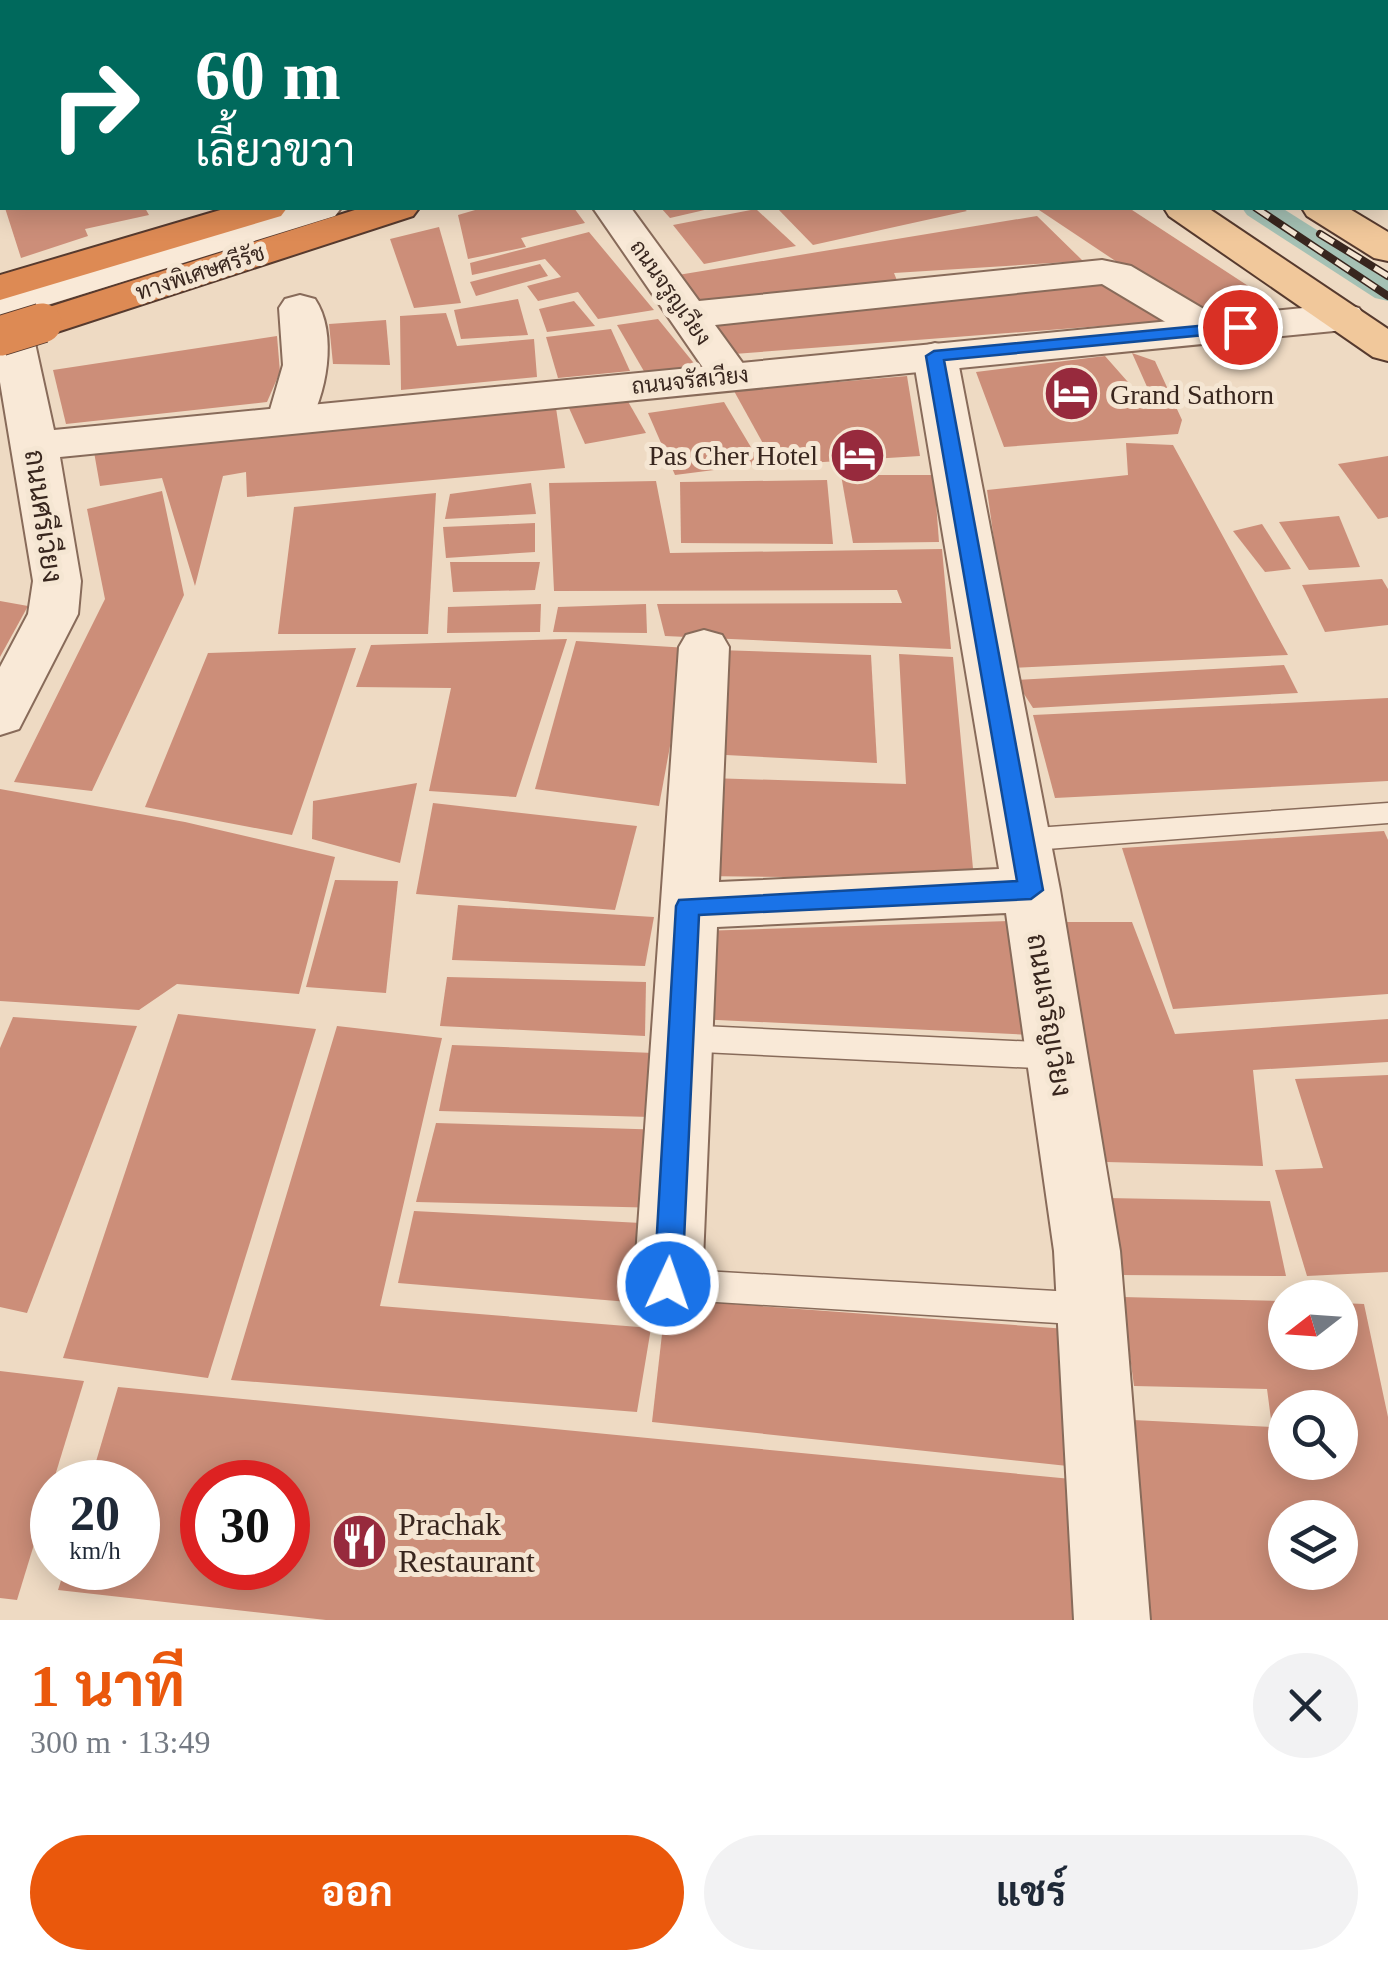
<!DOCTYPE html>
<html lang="th">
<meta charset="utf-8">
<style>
:root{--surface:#fff;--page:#f2f2f3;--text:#1f2937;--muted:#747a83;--accent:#ea580c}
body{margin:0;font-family:"Times New Roman",Sarabun,serif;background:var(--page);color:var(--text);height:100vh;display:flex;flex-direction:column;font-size:38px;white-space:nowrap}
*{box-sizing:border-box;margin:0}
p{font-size:32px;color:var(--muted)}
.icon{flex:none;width:55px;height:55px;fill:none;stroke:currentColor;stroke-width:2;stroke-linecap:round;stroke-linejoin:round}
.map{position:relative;height:1620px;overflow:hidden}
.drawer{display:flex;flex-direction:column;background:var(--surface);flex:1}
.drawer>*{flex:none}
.hud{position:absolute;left:0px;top:0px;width:1390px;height:210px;box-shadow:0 5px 25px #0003;background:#00695c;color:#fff;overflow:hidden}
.needle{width:65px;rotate:253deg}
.controls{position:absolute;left:1268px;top:1280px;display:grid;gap:20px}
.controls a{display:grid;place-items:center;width:90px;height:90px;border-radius:50%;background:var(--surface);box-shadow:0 5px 25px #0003;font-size:50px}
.speed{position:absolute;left:30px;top:1460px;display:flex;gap:20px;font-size:50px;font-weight:700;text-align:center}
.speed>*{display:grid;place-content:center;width:130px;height:130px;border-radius:50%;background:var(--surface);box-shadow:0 5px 25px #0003;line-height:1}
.speed small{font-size:25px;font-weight:400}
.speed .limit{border:15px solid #d22;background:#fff;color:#111}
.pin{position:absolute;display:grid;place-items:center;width:85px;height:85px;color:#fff;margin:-42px;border:5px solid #fff;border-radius:50%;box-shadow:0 2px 10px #0007}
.me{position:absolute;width:110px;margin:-55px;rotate:3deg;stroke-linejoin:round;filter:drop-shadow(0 0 8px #0008)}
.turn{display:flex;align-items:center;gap:35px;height:210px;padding:0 30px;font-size:45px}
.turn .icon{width:130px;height:130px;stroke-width:2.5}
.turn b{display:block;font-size:70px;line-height:85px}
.round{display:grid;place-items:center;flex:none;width:105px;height:105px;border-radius:52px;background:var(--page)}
.headline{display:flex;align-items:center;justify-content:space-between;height:170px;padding:0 30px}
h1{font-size:60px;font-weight:700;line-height:75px;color:var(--accent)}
.cta{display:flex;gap:20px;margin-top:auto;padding:20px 30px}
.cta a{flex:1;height:115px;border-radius:60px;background:var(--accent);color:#fff;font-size:40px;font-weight:700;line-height:115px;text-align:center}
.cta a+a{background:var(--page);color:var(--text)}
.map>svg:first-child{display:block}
</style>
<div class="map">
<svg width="1388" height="1620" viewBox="0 0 1388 1620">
<rect width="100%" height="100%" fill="#eedac3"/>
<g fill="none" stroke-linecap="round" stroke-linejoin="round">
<!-- canal -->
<g fill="#a5c1b4" fill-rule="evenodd">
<path d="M 908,0 L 940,0 L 942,2 L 910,2 Z"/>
<path d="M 1242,208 L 1282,208 L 1388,275 L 1388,301 L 1375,298 L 1247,215 Z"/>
</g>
</g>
<!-- building -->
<g fill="#cc8e79" fill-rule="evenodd">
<path d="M 5,208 L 145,208 L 149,215 L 85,229 L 88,236 L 21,258 Z"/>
<path d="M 482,208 L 574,208 L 585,223 L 521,238 L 526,247 L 468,259 L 458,215 Z"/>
<path d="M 661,208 L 709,208 L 709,209 L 670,218 Z"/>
<path d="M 777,208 L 962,208 L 967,211 L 813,245 Z"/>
<path d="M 1036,208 L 1129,208 L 1259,293 L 1251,311 L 1195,314 Z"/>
<path d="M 756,209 L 796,246 L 704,264 L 673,225 Z"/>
<path d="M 1037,216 L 1083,261 L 894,273 L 900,288 L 704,306 L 678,275 Z"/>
<path d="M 439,227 L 461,303 L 414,308 L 390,239 Z"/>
<path d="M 589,232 L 654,310 L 598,319 L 578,292 L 538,301 L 527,286 L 561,277 L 545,259 L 472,275 L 470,263 Z"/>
<path d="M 540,264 L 548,276 L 476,296 L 470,282 Z"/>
<path d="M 1102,280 L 1167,321 L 734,354 L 703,319 Z"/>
<path d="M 518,299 L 528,335 L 461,339 L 454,310 Z"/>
<path d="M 574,301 L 595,326 L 547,332 L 539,309 Z"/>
<path d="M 446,313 L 457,346 L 534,339 L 537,377 L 401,390 L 400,316 Z"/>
<path d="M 658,319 L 697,367 L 645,373 L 617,325 Z"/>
<path d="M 386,320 L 390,365 L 333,364 L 329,324 Z"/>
<path d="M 611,329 L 630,371 L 558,378 L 546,337 Z"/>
<path d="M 277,336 L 280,372 L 267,402 L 66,424 L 53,370 Z"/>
<path d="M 1132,353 L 1155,361 L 1182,420 L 1178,434 L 1004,447 L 976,372 L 1105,356 L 1135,390 L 1148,389 Z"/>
<path d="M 907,376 L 920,456 L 775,465 L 734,391 Z"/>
<path d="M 626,398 L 646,433 L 585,444 L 569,408 Z"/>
<path d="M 724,402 L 761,464 L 675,475 L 648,413 Z"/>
<path d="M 556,408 L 565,468 L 247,497 L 246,472 L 223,476 L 195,586 L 162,478 L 100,486 L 94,452 Z"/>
<path d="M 1126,443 L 1173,445 L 1288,655 L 1012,668 L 987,490 L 1128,475 Z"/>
<path d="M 1388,456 L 1388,517 L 1378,519 L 1338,464 Z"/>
<path d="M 841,475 L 934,475 L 939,542 L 853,543 Z"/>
<path d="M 827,480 L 833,544 L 681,543 L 680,482 Z"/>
<path d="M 656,481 L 670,553 L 942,549 L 951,649 L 665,636 L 657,604 L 902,603 L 897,590 L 554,591 L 549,483 Z"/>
<path d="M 531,483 L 536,514 L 445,519 L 450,494 Z"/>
<path d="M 162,491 L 184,595 L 92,791 L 14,782 L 105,599 L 87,509 Z"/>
<path d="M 436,493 L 428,634 L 278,634 L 294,507 Z"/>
<path d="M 1339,516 L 1360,567 L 1309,570 L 1279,522 Z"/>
<path d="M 535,523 L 535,552 L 446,558 L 443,527 Z"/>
<path d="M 1262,524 L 1291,569 L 1265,572 L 1233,531 Z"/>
<path d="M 450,562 L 540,562 L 535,590 L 453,592 Z"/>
<path d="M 1382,579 L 1388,589 L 1388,625 L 1325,632 L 1302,585 Z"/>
<path d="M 0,601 L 28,606 L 0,657 Z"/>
<path d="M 541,604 L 540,632 L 447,633 L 448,607 Z"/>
<path d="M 646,604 L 647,633 L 553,632 L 558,607 Z"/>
<path d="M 567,639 L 516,797 L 429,791 L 451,688 L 356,687 L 371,645 Z"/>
<path d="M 576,641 L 688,648 L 659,806 L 535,789 Z"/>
<path d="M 356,648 L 292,835 L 145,807 L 208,653 Z"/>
<path d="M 718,650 L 871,655 L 877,763 L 707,754 Z"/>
<path d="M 899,654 L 953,657 L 974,879 L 700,876 L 709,778 L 906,784 Z"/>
<path d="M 1284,665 L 1298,693 L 1033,708 L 1015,680 Z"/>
<path d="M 1388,698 L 1388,781 L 1055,798 L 1033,715 Z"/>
<path d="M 417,783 L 400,863 L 312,839 L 313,801 Z"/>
<path d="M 0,789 L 185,822 L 335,857 L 299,994 L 177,984 L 139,1010 L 0,1001 Z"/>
<path d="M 433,803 L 637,826 L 615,910 L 416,894 Z"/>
<path d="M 1384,831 L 1388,840 L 1388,994 L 1173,1009 L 1122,848 Z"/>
<path d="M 335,880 L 398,881 L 386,993 L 306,987 Z"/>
<path d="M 458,905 L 654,917 L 645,966 L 452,960 Z"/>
<path d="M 1009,921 L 1032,1035 L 697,1019 L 699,931 Z"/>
<path d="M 1063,922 L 1132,922 L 1175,1034 L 1388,1019 L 1388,1062 L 1253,1070 L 1263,1166 L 1106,1162 Z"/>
<path d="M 447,977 L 646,982 L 645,1036 L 440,1026 Z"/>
<path d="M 178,1014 L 316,1029 L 208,1378 L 63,1358 Z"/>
<path d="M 13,1017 L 137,1026 L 27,1313 L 0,1307 L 0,1048 Z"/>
<path d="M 337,1026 L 442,1038 L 380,1306 L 651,1328 L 637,1412 L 231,1380 Z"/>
<path d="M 452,1045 L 654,1053 L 650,1117 L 439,1111 Z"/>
<path d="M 1388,1075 L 1388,1272 L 1307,1276 L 1275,1170 L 1323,1168 L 1295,1079 Z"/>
<path d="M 436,1123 L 669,1130 L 664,1208 L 416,1202 Z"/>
<path d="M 1106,1198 L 1270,1201 L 1286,1276 L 1117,1275 Z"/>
<path d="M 414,1211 L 660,1224 L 653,1304 L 398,1283 Z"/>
<path d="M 1122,1297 L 1285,1301 L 1285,1352 L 1340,1352 L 1340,1303 L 1364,1304 L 1388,1417 L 1388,1620 L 1135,1620 L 1113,1419 L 1272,1427 L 1267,1389 L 1134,1386 ZM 1285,1408 L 1340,1408 L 1340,1462 L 1285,1462 ZM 1285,1518 L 1340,1518 L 1340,1572 L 1285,1572 Z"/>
<path d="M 666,1299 L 1067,1329 L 1077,1467 L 652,1422 Z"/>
<path d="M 0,1371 L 84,1381 L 17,1600 L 0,1598 Z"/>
<path d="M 118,1387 L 1082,1480 L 1086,1620 L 326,1620 L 58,1590 L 65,1568 L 138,1568 L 138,1482 L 90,1482 ZM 202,1482 L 288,1482 L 288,1568 L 202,1568 Z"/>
</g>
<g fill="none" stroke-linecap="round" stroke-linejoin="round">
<defs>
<g id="service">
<path d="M 110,0 L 126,0 L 127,2 L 111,2 Z"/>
<path d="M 1388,803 L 1388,823 L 1021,851 L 1011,847 L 1007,840 L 1011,833 L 1021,829 Z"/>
<path d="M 681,1025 L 1057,1043 L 1068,1047 L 1072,1056 L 1068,1065 L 1057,1069 L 681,1051 L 670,1047 L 666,1038 L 670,1029 Z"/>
<path d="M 668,1269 L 1091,1293 L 1103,1298 L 1108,1309 L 1103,1320 L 1091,1325 L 668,1299 L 656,1295 L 651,1284 L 656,1273 Z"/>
</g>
<g id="minor">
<path d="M 431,0 L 465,0 L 467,2 L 433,2 Z"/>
<rect x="0" y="182" width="2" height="24"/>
<path d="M 593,208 L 631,208 L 699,301 L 1102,260 L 1131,266 L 1224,321 L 1230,330 L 1224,339 L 1209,343 L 1194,339 L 1102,284 L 715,325 L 752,376 L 745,385 L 730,389 L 715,385 Z"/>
<path d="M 300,295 L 315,299 C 338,333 327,397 305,430 L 289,434 L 273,430 L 267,420 L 283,365 L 279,308 L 285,299 Z"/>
<path d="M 935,343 L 950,347 L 957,356 L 1060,890 L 1120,1251 L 1150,1620 L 1074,1620 L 1054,1251 L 1006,913 L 717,927 L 702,1284 L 692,1306 L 668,1315 L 644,1306 L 634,1284 L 679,647 L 686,635 L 704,630 L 722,635 L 729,647 L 719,882 L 999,869 L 913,356 L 920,347 Z"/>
</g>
<path id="tertiary" d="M 281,208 L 341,208 L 335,216 L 28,311 L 54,430 L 1344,304 L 1359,308 L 1365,317 L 1359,326 L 1344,330 L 60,457 L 81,581 L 78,614 L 19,729 L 0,735 L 0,667 L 28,614 L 33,581 L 0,382 L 0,293 Z"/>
<rect id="secondary" x="0" y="7" width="2" height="20"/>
<g id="primary">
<path d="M 842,0 L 878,0 L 880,2 L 844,2 Z"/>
<path d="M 965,0 L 1001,0 L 1003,2 L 967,2 Z"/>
<path d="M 1164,208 L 1208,208 L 1388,329 L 1388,361 L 1373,357 L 1169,216 Z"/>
<path d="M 1302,208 L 1348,208 L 1388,232 L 1388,261 L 1374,258 L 1307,216 Z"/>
</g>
<g id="motorway">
<path d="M 227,208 L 287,208 L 281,216 L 0,300 L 0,275 Z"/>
<path d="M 361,208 L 419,208 L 413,216 L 57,332 L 42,336 L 27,332 L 21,323 L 27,314 Z"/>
</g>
</defs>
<!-- service casing -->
<use href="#service" stroke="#886b5a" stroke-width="3"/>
<!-- minor casing -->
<use href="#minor" stroke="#886b5a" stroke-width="4"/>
<!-- tertiary casing -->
<use href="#tertiary" stroke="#886b5a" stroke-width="4"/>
<!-- secondary casing -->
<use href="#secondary" stroke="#6a4c3d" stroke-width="4"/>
<!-- primary casing -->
<use href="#primary" stroke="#563a2e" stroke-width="4"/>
<!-- motorway casing -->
<use href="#motorway" stroke="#563a2e" stroke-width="4"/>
<!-- service -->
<use href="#service" fill="#f9e9d7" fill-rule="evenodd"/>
<!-- minor -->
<use href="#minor" fill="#f9e9d7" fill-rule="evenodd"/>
<!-- tertiary -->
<use href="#tertiary" fill="#f9e9d7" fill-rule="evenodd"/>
<!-- secondary -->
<use href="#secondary" fill="#f9e9d7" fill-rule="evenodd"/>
<!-- primary -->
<use href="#primary" fill="#f1c89b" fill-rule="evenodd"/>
<!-- motorway -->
<use href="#motorway" fill="#dd8a54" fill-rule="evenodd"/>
<defs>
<g id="rail">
<path d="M 919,0 L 923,2"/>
<path d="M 941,0 L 946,2"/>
<path d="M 1256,208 L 1388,296"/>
<path d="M 1320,234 L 1388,276"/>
</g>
</defs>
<!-- rail casing -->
<use href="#rail" stroke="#38261e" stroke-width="8"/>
<!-- rail -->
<use href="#rail" stroke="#f5e6d3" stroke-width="5" stroke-dasharray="16" stroke-linecap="butt"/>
<defs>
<path id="motorway-bridge" d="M 0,336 L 42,323"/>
</defs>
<!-- motorway-bridge casing -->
<use href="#motorway-bridge" stroke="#563a2e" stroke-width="41" stroke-linecap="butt"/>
<!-- motorway-bridge -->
<use href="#motorway-bridge" stroke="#dd8a54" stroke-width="39"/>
</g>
<!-- route -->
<path fill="#1a73e8" stroke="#114b97" stroke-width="2.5" d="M 1240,322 L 1246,324 L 1246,331 L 944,360 L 1043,890 L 1031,899 L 699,915 L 682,1284 L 678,1293 L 668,1296 L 658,1293 L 654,1284 L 676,906 L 679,900 L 1017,881 L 926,356 L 934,351 Z"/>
<!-- icons -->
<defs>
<symbol id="hotel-disc" viewBox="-11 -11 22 22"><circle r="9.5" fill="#972a3d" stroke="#f5e6d3"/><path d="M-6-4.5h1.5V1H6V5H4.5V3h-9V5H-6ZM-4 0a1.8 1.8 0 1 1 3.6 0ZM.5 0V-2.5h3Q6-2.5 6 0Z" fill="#fff"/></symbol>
<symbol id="restaurant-disc" viewBox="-11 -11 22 22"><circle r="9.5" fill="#972a3d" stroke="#f5e6d3"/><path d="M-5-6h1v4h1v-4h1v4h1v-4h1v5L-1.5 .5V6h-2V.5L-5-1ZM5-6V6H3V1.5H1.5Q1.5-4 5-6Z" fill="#fff"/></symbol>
</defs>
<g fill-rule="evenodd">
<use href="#hotel-disc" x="1040" y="362" width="63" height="63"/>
<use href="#hotel-disc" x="826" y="424" width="63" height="63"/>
<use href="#restaurant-disc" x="328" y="1510" width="63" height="63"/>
</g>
<g text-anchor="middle" stroke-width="10" stroke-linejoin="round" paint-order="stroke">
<!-- far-street labels -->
<g font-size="22" fill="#38261e" stroke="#f5e6d3">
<text transform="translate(200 272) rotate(-18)" y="8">ทางพิเศษศรีรัช</text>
<text transform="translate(671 292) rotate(55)" y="8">ถนนจรูญเวียง</text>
<text transform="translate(690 380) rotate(-6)" y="8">ถนนจรัสเวียง</text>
</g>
<!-- poi labels -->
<g font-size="28" fill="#38261e" stroke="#f5e6d3" text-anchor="start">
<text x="1110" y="404">Grand Sathorn</text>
<text x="818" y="465" text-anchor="end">Pas Cher Hotel</text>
</g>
<!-- street labels -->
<g font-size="28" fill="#38261e" stroke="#f5e6d3">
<text transform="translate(44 516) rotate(82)" y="10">ถนนศรีเวียง</text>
<text transform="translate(1050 1015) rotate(81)" y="10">ถนนเจริญเวียง</text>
</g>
<!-- near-poi labels -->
<g font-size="32" fill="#38261e" stroke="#f5e6d3" text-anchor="start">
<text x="398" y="1535">Prachak<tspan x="398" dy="37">Restaurant</tspan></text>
</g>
</g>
</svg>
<div class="controls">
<a><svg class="needle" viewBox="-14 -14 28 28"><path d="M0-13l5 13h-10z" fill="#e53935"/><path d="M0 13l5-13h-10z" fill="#747a83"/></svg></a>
<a><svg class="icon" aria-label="search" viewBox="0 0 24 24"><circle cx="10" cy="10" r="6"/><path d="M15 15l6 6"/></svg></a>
<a><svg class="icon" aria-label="layers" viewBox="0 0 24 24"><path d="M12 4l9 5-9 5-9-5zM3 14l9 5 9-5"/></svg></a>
</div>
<div class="speed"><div>20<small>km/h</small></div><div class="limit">30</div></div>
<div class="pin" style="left:1240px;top:327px;background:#d93025"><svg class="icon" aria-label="arrive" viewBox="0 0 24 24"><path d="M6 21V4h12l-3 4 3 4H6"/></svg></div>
<svg class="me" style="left:668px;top:1284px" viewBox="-20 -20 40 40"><circle r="17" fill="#1a73e8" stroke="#fff" stroke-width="3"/><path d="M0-11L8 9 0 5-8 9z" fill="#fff"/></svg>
<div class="hud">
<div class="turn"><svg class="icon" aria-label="right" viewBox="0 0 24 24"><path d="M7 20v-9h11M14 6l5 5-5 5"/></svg><div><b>60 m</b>เลี้ยวขวา</div></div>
</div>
</div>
<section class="drawer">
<div class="headline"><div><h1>1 นาที</h1><p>300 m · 13:49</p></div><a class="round"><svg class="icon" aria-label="close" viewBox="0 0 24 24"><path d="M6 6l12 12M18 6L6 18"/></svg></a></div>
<div class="cta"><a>ออก</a><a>แชร์</a></div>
</section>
